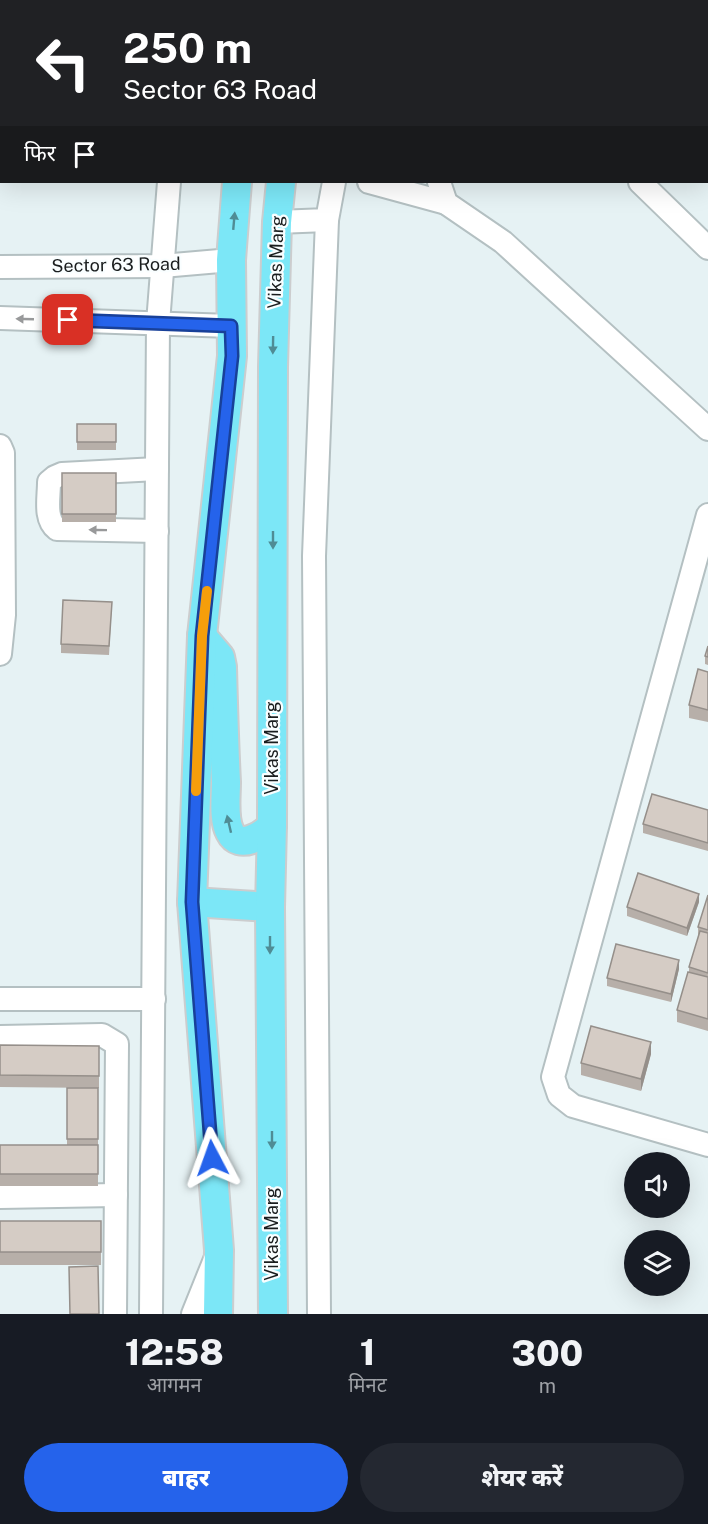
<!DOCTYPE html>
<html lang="hi">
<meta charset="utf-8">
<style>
:root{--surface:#171b24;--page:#242831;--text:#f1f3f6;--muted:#9ea1a6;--accent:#2563eb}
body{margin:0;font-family:"Public Sans","Noto Sans Devanagari",sans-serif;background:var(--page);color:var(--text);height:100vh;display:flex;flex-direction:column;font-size:22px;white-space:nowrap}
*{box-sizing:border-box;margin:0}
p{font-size:20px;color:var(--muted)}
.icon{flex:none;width:33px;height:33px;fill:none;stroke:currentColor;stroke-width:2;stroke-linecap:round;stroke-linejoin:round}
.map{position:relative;height:1314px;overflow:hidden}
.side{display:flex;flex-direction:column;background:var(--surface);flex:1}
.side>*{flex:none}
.banner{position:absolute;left:0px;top:0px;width:708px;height:183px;box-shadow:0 6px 24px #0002;background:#202124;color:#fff;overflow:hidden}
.tools{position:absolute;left:624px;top:1152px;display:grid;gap:12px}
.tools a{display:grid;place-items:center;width:66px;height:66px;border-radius:50%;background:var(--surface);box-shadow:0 6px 24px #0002;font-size:30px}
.pin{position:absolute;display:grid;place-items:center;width:51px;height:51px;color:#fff;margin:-26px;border-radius:12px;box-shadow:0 3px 9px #0006}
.me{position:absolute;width:66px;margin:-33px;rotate:356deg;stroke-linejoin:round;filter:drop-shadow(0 0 4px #0008)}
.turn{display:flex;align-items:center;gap:21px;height:126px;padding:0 24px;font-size:27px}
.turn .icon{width:78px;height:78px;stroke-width:2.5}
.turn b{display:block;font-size:42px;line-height:51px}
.then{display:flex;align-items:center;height:57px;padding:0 24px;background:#0003;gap:12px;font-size:22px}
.eta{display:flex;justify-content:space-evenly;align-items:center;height:102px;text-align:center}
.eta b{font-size:36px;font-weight:800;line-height:42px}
.cta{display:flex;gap:12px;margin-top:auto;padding:12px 24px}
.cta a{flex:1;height:69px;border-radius:36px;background:var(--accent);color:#fff;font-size:24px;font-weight:800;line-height:69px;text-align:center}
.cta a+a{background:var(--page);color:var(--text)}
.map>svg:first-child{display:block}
</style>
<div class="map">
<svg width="708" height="1314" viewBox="0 0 708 1314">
<rect width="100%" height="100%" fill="#e6f2f4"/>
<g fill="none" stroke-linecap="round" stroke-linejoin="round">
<defs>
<g id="minor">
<path d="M 420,0 L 420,2"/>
<path d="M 186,2 L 186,0"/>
<path d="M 353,2 L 354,0"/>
<path d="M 369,182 L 446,203"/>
<path d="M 439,182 L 446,203 L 503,242 L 708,429"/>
<path d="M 640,182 L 708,248"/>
<path d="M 277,222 L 327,220 L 334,182"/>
<path d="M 0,267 L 162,266 L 231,260"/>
<path d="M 0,318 L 231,326"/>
<path d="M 0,446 L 3,453 L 4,615 L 0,654"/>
<path d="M 708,515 L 553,1077 L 559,1095 L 573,1106 L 708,1145"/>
<path d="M 157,531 L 57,529 C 44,519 49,498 49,482 L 55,477 L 62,474 L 157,469"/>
<path d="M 0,999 L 154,999"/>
<path d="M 0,1037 L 102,1035 L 117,1044 L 115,1314"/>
<path d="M 0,1197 L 116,1195"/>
<path d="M 151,1314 L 158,323 L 169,182"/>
<path d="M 193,1314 L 216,1257"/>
<path d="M 319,1314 L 314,556 L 327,220"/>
</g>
<g id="major">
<path d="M 253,2 L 253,0"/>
<path d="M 302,2 L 302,0"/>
<path d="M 202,636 L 220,657 L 222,667 C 223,705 224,744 226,782 C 226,797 223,819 230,832 C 239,851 264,835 272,825"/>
<path d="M 192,902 L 270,907"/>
<path d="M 218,1314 L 219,1250 L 192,902 L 202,636 L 232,356 L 231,260 L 237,182"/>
<path d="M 273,1314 L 270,907 L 272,825 L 273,367 L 277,222 L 281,182"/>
</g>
</defs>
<!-- minor casing -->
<use href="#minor" stroke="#b4c0c2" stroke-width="26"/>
<!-- major casing -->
<use href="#major" stroke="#cccdce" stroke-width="32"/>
<!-- minor -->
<use href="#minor" stroke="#fff" stroke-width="22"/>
<!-- major -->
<use href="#major" stroke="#7ce7f7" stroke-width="28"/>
</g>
<!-- wall -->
<g fill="#b7afa9">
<rect x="77" y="424" width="39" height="26"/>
<rect x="62" y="473" width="54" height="49"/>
<path d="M 112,602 L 109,655 L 61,653 L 61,644 Z"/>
<path d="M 708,646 L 708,665 L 705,664 L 705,656 Z"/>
<path d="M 708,672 L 708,722 L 689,718 L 689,705 Z"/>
<path d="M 708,810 L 708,851 L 643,833 L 643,824 Z"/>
<path d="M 708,895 L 708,1031 L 677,1022 L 677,1010 L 689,972 L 689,967 L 698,938 L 698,927 Z"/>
<path d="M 699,902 L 687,936 L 627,916 L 627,907 Z"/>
<path d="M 679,969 L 671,1002 L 607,986 L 607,978 Z"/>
<path d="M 0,1045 L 99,1046 L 99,1088 L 0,1087 Z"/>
<path d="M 651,1054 L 641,1091 L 581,1075 L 581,1063 Z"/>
<path d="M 67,1088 L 98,1088 L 98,1186 L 0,1186 L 0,1145 L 67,1145 Z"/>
<rect x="0" y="1221" width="101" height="44"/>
</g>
<!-- shaded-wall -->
<g fill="#958f8a">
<path d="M 699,894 L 699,902 L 687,936 L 687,928 Z"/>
<path d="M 679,960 L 679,969 L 671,1002 L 671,994 Z"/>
<path d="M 651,1042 L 651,1054 L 641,1091 L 641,1079 Z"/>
</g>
<!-- building -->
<g fill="#d5ccc5" stroke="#958f8a" stroke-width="1.5">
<rect x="77" y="424" width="39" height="18"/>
<rect x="62" y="473" width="54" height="41"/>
<path d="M 63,600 L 112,602 L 109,646 L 61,644 Z"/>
<path d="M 708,646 L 708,657 L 705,656 Z"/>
<path d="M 698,669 L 708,672 L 708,710 L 689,705 Z"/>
<path d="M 652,794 L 708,810 L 708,843 L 643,824 Z"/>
<path d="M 638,873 L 699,894 L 687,928 L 627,907 Z"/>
<path d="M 708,895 L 708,930 L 698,927 Z"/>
<path d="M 700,931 L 708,933 L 708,973 L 689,967 Z"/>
<path d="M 616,944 L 679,960 L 671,994 L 607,978 Z"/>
<path d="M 688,972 L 708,977 L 708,1019 L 677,1010 Z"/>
<path d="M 591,1026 L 651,1042 L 641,1079 L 581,1063 Z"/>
<path d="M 0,1045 L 99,1046 L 99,1076 L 0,1075 Z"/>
<rect x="67" y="1088" width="31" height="51"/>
<rect x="0" y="1145" width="98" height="29"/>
<rect x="0" y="1221" width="101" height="31"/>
<path d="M 98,1266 L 99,1314 L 70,1314 L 69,1267 Z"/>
</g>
<!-- one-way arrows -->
<defs><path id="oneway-solid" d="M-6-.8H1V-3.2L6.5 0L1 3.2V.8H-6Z" transform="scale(1.5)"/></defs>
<g fill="#4f8c95">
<use href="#oneway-solid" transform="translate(234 221) rotate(-85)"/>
<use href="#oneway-solid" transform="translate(273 345) rotate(91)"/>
<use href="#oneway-solid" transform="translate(273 540) rotate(90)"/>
<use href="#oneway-solid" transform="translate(229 824) rotate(-103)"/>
<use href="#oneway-solid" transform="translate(270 945) rotate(90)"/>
<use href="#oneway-solid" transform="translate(272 1140) rotate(90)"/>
</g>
<g fill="#98999a">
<use href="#oneway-solid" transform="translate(25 319) rotate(-178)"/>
<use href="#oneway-solid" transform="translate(98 530) rotate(-179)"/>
</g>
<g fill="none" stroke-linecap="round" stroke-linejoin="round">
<defs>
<path id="route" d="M 68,320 L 231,326 L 232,356 L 202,636 L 192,902 L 212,1158"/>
</defs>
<!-- route casing -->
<use href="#route" stroke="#184099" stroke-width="15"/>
<!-- route -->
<use href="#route" stroke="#2563eb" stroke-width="10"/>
<!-- slow -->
<path stroke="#f59e0b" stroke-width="10" d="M 196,791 L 202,636 L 207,591"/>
</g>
<g text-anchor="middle" stroke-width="4.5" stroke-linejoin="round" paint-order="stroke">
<!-- street labels -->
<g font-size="18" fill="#191d1e" stroke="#f9feff">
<text transform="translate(276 262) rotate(-88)" y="6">Vikas Marg</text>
<text transform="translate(116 265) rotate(-1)" y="6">Sector 63 Road</text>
<text transform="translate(272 748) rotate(-90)" y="6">Vikas Marg</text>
<text transform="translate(272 1234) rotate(-90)" y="6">Vikas Marg</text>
</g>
</g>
</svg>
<div class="tools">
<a><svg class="icon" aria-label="sound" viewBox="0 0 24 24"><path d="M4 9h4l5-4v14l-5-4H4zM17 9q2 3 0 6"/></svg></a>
<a><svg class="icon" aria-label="layers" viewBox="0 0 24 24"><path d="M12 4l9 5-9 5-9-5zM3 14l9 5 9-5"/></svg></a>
</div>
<div class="pin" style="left:68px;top:320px;background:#d93025"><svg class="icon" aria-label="arrive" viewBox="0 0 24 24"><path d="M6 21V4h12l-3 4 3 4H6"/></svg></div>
<svg class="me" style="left:212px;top:1158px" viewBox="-20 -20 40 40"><path d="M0-17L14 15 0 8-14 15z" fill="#2563eb" stroke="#fff" stroke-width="4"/></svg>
<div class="banner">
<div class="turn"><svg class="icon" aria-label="left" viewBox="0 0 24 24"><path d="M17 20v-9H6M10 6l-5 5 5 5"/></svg><div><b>250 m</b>Sector 63 Road</div></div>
<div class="then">फिर<svg class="icon" aria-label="arrive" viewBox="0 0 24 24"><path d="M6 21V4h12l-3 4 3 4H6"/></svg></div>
</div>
</div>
<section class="side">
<div class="eta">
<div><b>12:58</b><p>आगमन</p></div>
<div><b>1</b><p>मिनट</p></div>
<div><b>300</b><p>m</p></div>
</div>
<div class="cta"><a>बाहर</a><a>शेयर करें</a></div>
</section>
